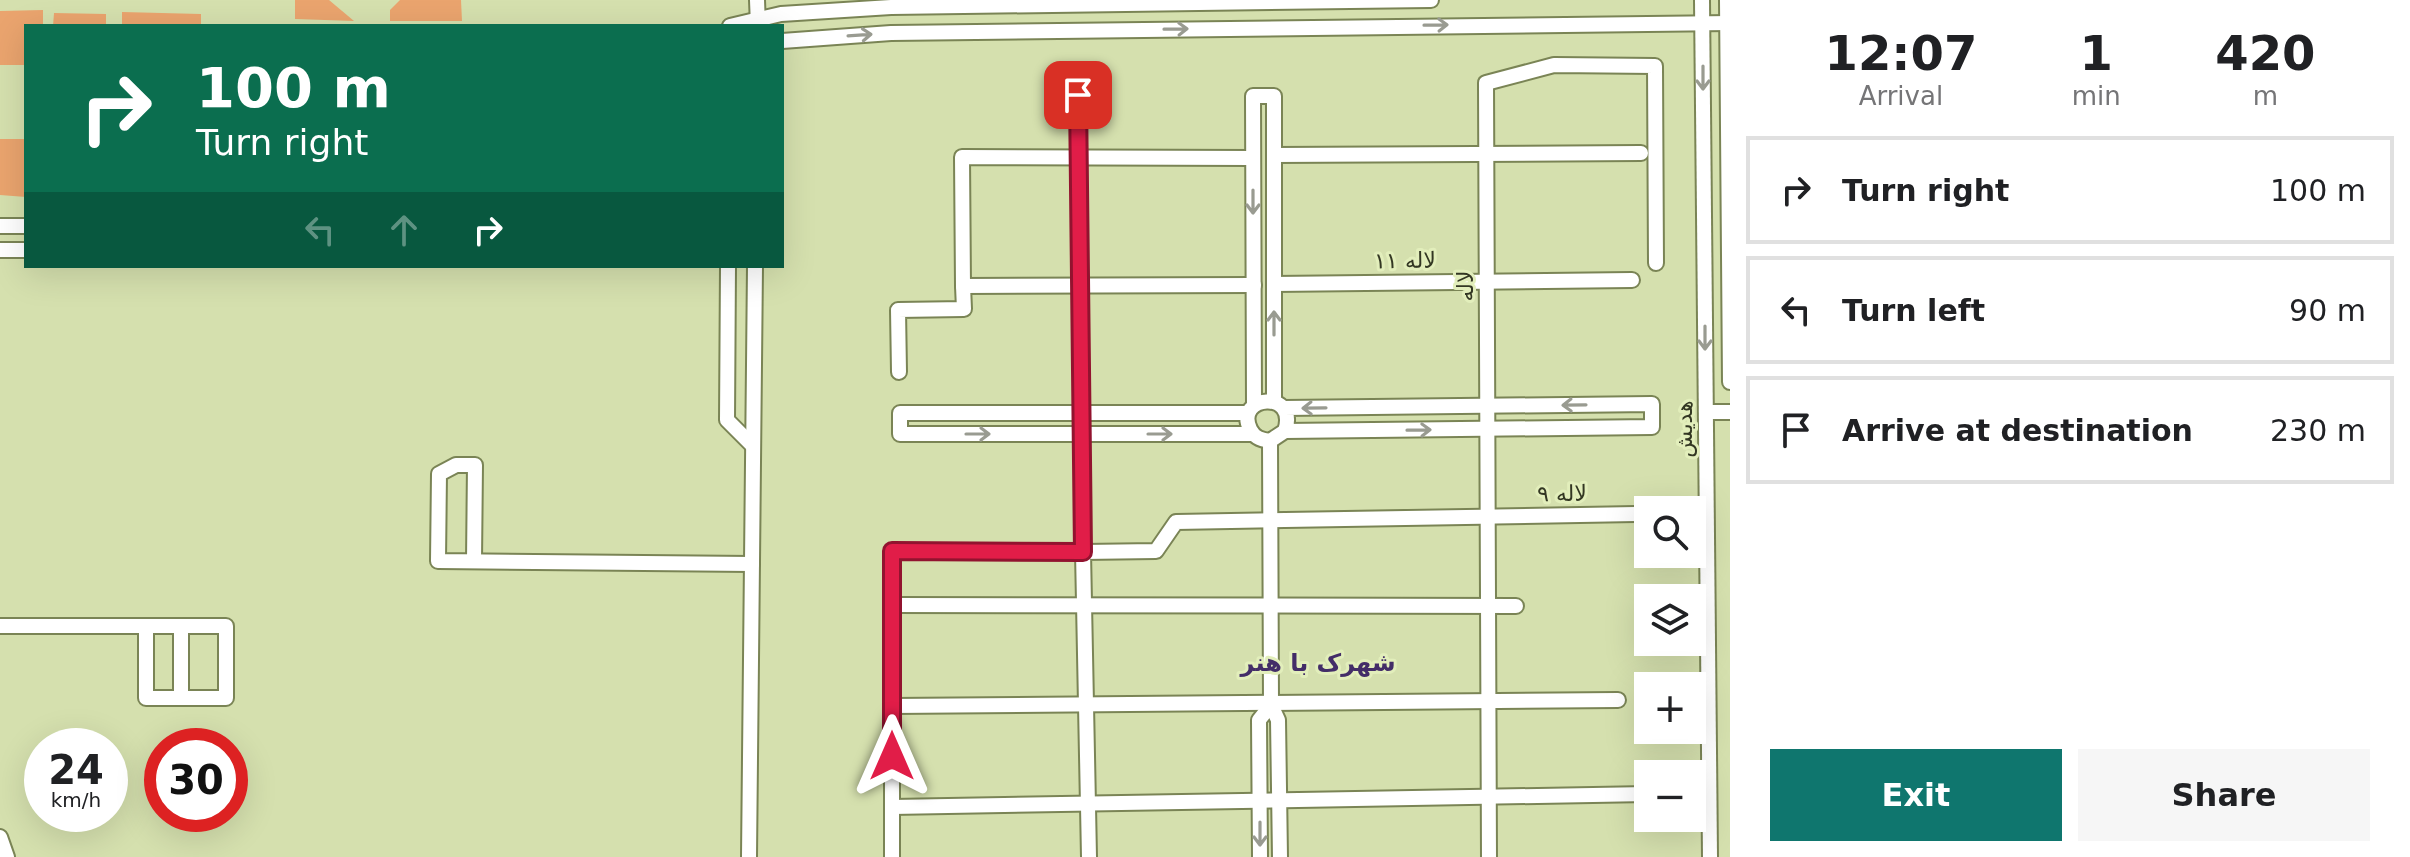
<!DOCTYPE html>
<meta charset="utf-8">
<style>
:root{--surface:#fff;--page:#f6f6f6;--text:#202124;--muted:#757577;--line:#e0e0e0;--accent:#0f766e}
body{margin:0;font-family:"DejaVu Sans",Cairo,sans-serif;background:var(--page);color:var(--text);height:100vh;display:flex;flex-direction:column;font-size:30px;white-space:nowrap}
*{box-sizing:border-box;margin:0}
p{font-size:26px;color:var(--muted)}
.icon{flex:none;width:44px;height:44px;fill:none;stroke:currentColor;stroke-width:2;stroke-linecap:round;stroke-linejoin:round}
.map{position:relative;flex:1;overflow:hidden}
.side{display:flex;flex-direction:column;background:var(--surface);width:680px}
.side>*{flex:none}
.top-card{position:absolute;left:24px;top:24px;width:760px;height:244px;border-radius:0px;box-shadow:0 8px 32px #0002;background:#0b6e4f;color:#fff;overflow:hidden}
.tools{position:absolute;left:1634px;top:496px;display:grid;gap:16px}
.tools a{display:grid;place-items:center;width:72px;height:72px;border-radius:0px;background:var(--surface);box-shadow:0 8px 32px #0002;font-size:40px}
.speed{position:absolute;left:24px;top:728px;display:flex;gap:16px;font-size:40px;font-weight:700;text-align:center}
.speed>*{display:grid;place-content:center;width:104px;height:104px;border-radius:50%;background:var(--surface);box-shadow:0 8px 32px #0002;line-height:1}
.speed small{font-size:20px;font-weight:400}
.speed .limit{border:12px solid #d22;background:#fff;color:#111}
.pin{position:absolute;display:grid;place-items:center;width:68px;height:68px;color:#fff;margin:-34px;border-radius:16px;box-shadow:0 4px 12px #0006}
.me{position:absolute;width:88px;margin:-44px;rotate:0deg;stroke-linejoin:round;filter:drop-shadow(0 0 6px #0008)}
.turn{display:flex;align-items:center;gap:28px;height:168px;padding:0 40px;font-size:36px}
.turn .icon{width:104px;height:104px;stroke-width:2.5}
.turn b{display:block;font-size:56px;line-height:68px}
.lanes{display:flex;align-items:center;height:76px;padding:0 40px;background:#0003;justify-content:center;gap:40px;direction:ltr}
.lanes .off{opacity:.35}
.eta{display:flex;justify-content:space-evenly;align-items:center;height:136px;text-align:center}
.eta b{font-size:48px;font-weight:600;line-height:56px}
.cta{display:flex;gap:16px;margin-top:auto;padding:16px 40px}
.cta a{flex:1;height:92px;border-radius:0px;background:var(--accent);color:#fff;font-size:32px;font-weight:600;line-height:92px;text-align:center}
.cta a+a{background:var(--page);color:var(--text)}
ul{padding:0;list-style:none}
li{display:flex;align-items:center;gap:24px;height:108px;margin:0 16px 12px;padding:0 24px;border:4px solid var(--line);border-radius:0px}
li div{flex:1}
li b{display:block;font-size:30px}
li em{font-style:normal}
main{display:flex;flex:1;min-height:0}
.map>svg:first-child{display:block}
</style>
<main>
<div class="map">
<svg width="1730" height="857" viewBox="0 0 1730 857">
<rect width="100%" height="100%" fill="#d5e0ae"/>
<!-- green -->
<g fill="#eaa46e">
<path d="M 295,0 L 329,0 L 354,21 L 295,19 Z"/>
<path d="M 400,0 L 461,0 L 462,21 L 390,21 L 390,10 Z"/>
<path d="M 43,10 L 43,26 L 26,26 L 26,65 L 0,65 L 0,11 Z"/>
<path d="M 122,12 L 201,14 L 201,26 L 122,26 Z"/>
<path d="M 54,13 L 106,14 L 106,26 L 53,26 Z"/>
<path d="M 0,139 L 26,139 L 26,197 L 0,195 Z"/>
</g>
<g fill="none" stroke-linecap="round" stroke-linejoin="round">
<defs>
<g id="minor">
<path d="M 757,0 L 758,26"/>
<path d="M 1702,0 L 1710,857"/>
<path d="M 1727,0 L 1730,382"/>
<path d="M 730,26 L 781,14 L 891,7 L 1431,0"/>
<path d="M 782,41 L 891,33 L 1730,23"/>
<path d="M 1274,155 L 1641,153"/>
<path d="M 1253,158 L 962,157 L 963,286 L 1254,285"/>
<path d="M 0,226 L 26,226"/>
<path d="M 0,250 L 26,250"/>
<path d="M 728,266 L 727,420 L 753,446"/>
<path d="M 1274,284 L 1632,280"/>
<path d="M 899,372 L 898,310 L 964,309 L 963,286"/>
<path d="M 1254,405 L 1253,96 L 1274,96 L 1274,401"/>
<path d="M 1284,408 L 1652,404 L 1652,427 L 1285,431 L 1270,441 C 1262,440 1254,438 1250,429 C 1234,395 1299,389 1285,431"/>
<path d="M 1706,412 L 1730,412"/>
<path d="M 1248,413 L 900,413 L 900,434 L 1253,434"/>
<path d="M 1270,441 L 1271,705 L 1278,720 L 1280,857"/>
<path d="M 474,561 L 475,465 L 456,465 L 439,474 L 438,561 L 752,564"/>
<path d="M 892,605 L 1516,606"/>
<path d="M 0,626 L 226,626 L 226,698 L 146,698 L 146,626"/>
<path d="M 181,698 L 181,626"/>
<path d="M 892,706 L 1618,700"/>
<path d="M 892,807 L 1648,794"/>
<path d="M 0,837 L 7,857"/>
<path d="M 749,857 L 755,266"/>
<path d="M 892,857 L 892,551 L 1083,552 L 1078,95"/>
<path d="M 1089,857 L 1083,552 L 1156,551 L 1176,522 L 1636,514"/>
<path d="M 1260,857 L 1259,720 L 1271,705"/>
<path d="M 1489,857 L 1486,83 L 1554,65 L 1655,66 L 1656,263"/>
</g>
</defs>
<!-- minor casing -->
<use href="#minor" stroke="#7a8455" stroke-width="18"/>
<!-- minor -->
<use href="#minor" stroke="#fff" stroke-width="14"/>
</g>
<!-- one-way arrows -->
<defs><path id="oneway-shaft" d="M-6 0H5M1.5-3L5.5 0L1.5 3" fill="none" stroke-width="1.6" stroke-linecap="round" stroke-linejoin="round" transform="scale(2)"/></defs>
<g stroke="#999b91">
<use href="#oneway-shaft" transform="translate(1436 25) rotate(-1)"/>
<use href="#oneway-shaft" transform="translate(1176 29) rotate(-1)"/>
<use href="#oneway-shaft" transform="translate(860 35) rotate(-4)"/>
<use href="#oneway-shaft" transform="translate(1703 78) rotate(90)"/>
<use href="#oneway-shaft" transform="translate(1253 202) rotate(90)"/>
<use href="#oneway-shaft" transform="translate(1274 323) rotate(-90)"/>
<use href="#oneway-shaft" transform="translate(1705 338) rotate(90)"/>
<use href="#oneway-shaft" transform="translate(1574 405) rotate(179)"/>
<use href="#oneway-shaft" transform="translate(1314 408) rotate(179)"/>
<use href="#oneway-shaft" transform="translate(1419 430) rotate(-1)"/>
<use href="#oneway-shaft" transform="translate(978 434)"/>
<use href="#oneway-shaft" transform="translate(1160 434)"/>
<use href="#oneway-shaft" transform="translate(1260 834) rotate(90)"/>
</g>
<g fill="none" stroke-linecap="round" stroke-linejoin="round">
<defs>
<path id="route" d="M 892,756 L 892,551 L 1083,552 L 1078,95"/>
</defs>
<!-- route casing -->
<use href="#route" stroke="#92132f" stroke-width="20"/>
<!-- route -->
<use href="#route" stroke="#e11d48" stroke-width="14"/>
</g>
<g text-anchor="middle" stroke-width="6" stroke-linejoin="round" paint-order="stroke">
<!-- street labels -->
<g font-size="22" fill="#333723" stroke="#e2eebb">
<text transform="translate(1405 260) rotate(-1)" y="8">لاله ۱۱</text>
<text transform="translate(1465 286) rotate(-90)" y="8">لاله</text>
<text transform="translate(1684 429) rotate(-90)" y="8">هدیش</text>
<text transform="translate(1562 493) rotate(-1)" y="8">لاله ۹</text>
</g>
<!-- neighbourhood labels -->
<g font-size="24" font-weight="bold" fill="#432d68" stroke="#e2eebb">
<text x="1318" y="671">شهرک با هنر</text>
</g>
</g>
</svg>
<div class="tools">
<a><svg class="icon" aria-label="search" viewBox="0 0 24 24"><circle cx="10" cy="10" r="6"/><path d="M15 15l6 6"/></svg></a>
<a><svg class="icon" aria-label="layers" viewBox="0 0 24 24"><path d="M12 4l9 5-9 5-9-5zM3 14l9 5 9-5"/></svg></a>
<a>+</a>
<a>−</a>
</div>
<div class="speed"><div>24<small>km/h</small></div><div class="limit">30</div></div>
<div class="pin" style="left:1078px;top:95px;background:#d93025"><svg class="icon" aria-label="arrive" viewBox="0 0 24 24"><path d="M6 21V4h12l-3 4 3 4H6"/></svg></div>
<svg class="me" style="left:892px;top:756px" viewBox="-20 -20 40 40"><path d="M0-17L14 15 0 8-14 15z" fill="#e11d48" stroke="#fff" stroke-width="4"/></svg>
<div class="top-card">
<div class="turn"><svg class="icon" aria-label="right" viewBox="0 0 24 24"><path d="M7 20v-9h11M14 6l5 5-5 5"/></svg><div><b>100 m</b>Turn right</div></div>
<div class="lanes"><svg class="icon off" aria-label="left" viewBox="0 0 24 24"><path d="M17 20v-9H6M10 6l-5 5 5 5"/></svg><svg class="icon off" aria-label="ahead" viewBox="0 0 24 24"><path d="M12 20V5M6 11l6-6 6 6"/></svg><svg class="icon" aria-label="right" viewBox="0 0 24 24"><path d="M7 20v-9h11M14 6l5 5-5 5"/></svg></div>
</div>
</div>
<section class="side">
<div class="eta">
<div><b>12:07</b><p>Arrival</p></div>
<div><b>1</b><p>min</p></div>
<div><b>420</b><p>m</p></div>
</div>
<ul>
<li><svg class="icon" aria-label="right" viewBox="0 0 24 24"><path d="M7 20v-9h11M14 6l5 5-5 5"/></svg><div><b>Turn right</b></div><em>100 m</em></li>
<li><svg class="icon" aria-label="left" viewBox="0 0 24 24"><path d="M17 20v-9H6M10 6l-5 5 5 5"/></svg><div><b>Turn left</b></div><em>90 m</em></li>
<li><svg class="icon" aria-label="arrive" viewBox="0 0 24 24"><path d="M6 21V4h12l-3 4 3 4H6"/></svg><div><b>Arrive at destination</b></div><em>230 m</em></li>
</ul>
<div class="cta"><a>Exit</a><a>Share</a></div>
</section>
</main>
